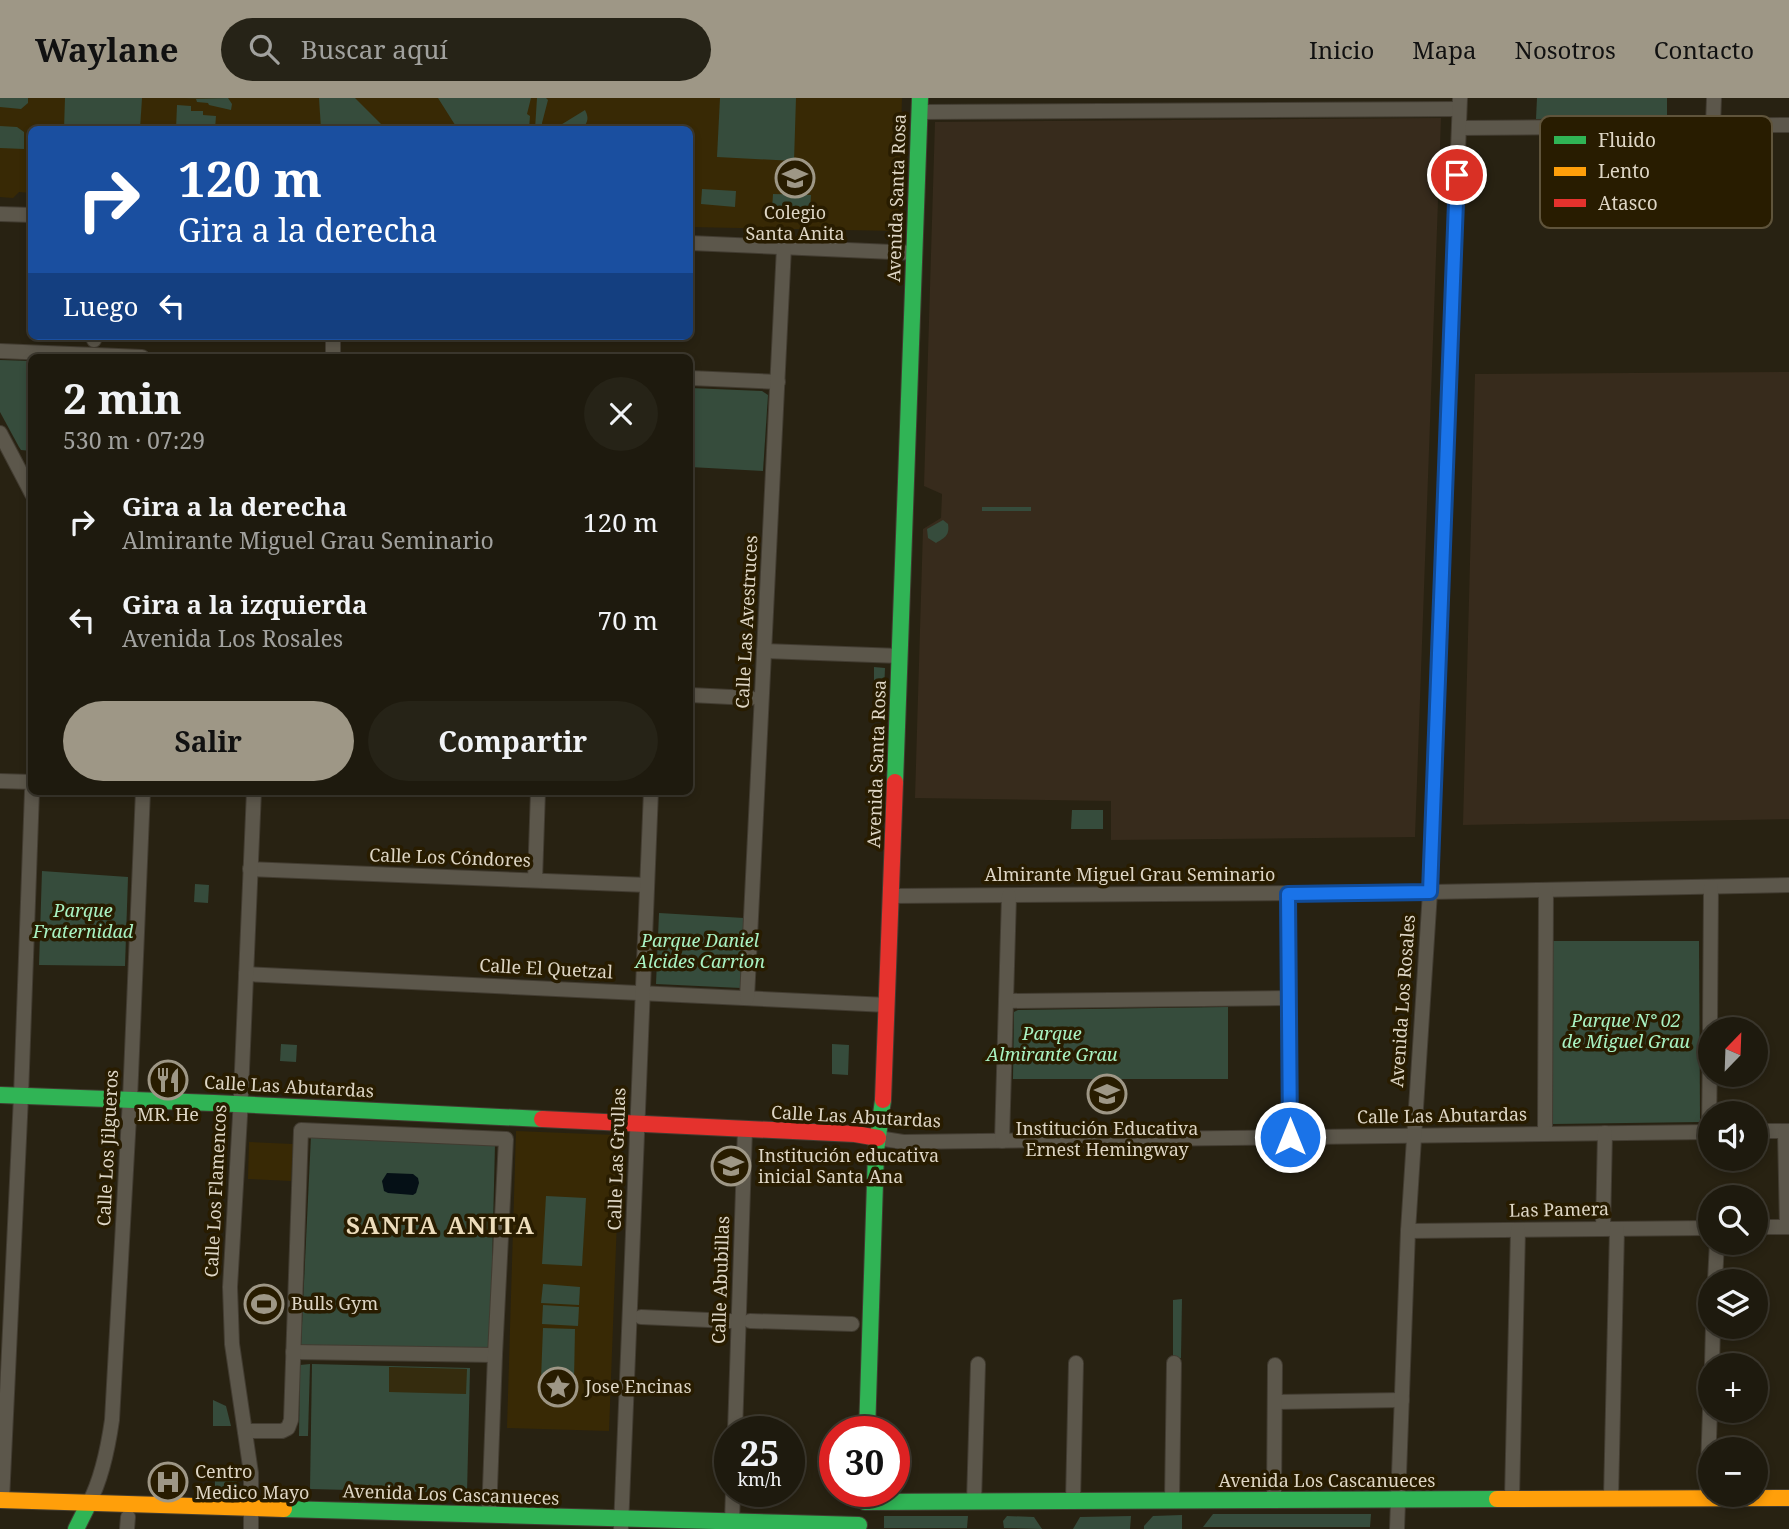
<!DOCTYPE html>
<html lang="es">
<meta charset="utf-8">
<style>
:root{--surface:#1e1a0e;--page:#262317;--text:#f1f3f6;--muted:#a1a19e;--line:#3c382e;--accent:#9e9786}
body{margin:0;font-family:"Noto Serif",serif;background:var(--page);color:var(--text);height:100vh;display:flex;flex-direction:column;font-size:26px;white-space:nowrap}
*{box-sizing:border-box;margin:0}
p{font-size:23px;color:var(--muted)}
.icon{flex:none;width:38px;height:38px;fill:none;stroke:currentColor;stroke-width:2;stroke-linecap:round;stroke-linejoin:round}
.map{position:relative;flex:1;overflow:hidden}
.panel{position:absolute;left:28px;top:256px;width:665px;height:441px;display:flex;flex-direction:column;background:var(--surface);border-radius:10px;box-shadow:0 4px 10px #0003,0 0 0 2px var(--line)}
.panel>*{flex:none}
.banner{position:absolute;left:28px;top:28px;width:665px;height:214px;border-radius:10px;box-shadow:0 4px 10px #0003,0 0 0 2px var(--line);background:#1a4fa0;color:#fff;overflow:hidden}
.needle{width:46px;rotate:23deg}
.fabs{position:absolute;left:1698px;top:919px;display:grid;gap:14px}
.fabs a{display:grid;place-items:center;width:70px;height:70px;border-radius:50%;background:var(--surface);box-shadow:0 4px 10px #0003,0 0 0 2px var(--line);font-size:35px}
.speed{position:absolute;left:714px;top:1318px;display:flex;gap:14px;font-size:35px;font-weight:700;text-align:center}
.speed>*{display:grid;place-content:center;width:91px;height:91px;border-radius:50%;background:var(--surface);box-shadow:0 4px 10px #0003,0 0 0 2px var(--line);line-height:1}
.speed small{font-size:18px;font-weight:400}
.speed .limit{border:10px solid #d22;background:#fff;color:#111}
.pin{position:absolute;display:grid;place-items:center;width:60px;height:60px;color:#fff;margin:-30px;border:4px solid #fff;border-radius:50%;box-shadow:0 2px 7px #0007}
.me{position:absolute;width:77px;margin:-38px;rotate:0deg;stroke-linejoin:round;filter:drop-shadow(0 0 5px #0008)}
.turn{display:flex;align-items:center;gap:24px;height:147px;padding:0 35px;font-size:32px}
.turn .icon{width:91px;height:91px;stroke-width:2.5}
.turn b{display:block;font-size:49px;line-height:60px}
.then{display:flex;align-items:center;height:66px;padding:0 35px;background:#0003;gap:14px;font-size:26px}
.round{display:grid;place-items:center;flex:none;width:74px;height:74px;border-radius:37px;background:var(--page)}
.overview{display:flex;align-items:center;justify-content:space-between;height:119px;padding:0 35px}
h1{font-size:42px;font-weight:700;line-height:52px}
.primary-button{display:flex;gap:14px;margin-top:auto;padding:14px 35px}
.primary-button a{flex:1;height:80px;border-radius:42px;background:var(--accent);color:#111;font-size:28px;font-weight:700;line-height:80px;text-align:center}
.primary-button a+a{background:var(--page);color:var(--text)}
ul{padding:0;list-style:none}
li{display:flex;align-items:center;gap:21px;height:98px;padding:0 35px}
li div{flex:1}
li b{display:block;font-size:26px}
li em{font-style:normal}
header{display:flex;align-items:center;gap:42px;box-sizing:border-box;height:98px;padding:0 35px;background:var(--accent);color:#111}
header strong{font-size:33px}
nav{display:flex;gap:38px;margin-inline-start:auto;font-size:24px}
.search{width:490px;height:63px;background:var(--page);display:flex;align-items:center;gap:18px;box-sizing:border-box;padding:0 24px;border-radius:38px;color:var(--muted);font-size:26px}
.map>svg:first-child{display:block}
</style>
<header>
<strong>Waylane</strong>
<div class="search"><svg class="icon" aria-label="search" viewBox="0 0 24 24"><circle cx="10" cy="10" r="6"/><path d="M15 15l6 6"/></svg>Buscar aquí</div>
<nav><a>Inicio</a><a>Mapa</a><a>Nosotros</a><a>Contacto</a></nav>
</header>
<div class="map">
<svg width="1789" height="1431" viewBox="0 0 1789 1431">
<rect width="100%" height="100%" fill="#282212"/>
<!-- industrial -->
<g fill="#372b1c">
<path d="M 1441,20 L 1415,739 L 1111,742 L 1111,703 L 915,700 L 923,431 L 941,420 L 942,396 L 924,388 L 935,24 Z"/>
<path d="M 1789,274 L 1789,721 L 1463,727 L 1475,276 Z"/>
</g>
<!-- built -->
<g fill="#382905">
<path d="M 0,0 L 902,0 L 898,133 L 690,129 L 690,32 L 32,32 L 31,95 L 19,94 L 13,100 L 0,99 Z"/>
<path d="M 516,1033 L 615,1037 L 620,1043 L 609,1333 L 507,1330 Z"/>
<path d="M 249,1044 L 293,1046 L 291,1083 L 248,1081 Z"/>
</g>
<!-- green -->
<g fill="#364c3c">
<path d="M 0,0 L 28,0 L 28,5 L 21,11 L 0,9 Z"/>
<path d="M 65,0 L 142,0 L 140,31 L 64,31 Z"/>
<path d="M 228,0 L 232,6 L 231,12 L 209,7 L 208,5 L 197,4 L 196,1 L 183,1 Z"/>
<path d="M 319,0 L 355,0 L 386,31 L 321,31 Z"/>
<path d="M 438,0 L 531,0 L 527,16 L 530,18 L 529,31 L 457,30 Z"/>
<path d="M 537,0 L 546,0 L 548,2 L 542,25 L 543,31 L 535,31 Z"/>
<path d="M 720,0 L 796,0 L 794,63 L 717,59 Z"/>
<path d="M 1537,0 L 1667,0 L 1667,20 L 1536,21 Z"/>
<path d="M 177,7 L 191,8 L 191,13 L 203,13 L 203,17 L 216,18 L 215,31 L 176,31 Z"/>
<path d="M 585,12 C 589,20 588,23 583,31 L 562,31 L 559,28 Z"/>
<path d="M 0,28 L 17,29 L 24,34 L 24,51 L 0,50 Z"/>
<path d="M 702,91 L 736,93 L 735,109 L 701,106 Z"/>
<path d="M 773,96 L 811,97 L 810,113 L 772,111 Z"/>
<path d="M 0,262 L 31,263 L 31,353 L 21,352 L 19,349 L 0,314 Z"/>
<path d="M 690,290 L 762,293 L 768,297 L 763,373 L 690,369 Z"/>
<rect x="982" y="409" width="49" height="4"/>
<path d="M 943,422 L 948,426 C 950,438 944,440 936,445 L 928,440 L 927,431 Z"/>
<path d="M 874,569 L 885,570 L 884,594 L 874,594 Z"/>
<path d="M 872,649 L 884,649 L 883,666 L 871,665 Z"/>
<path d="M 1072,712 L 1103,712 L 1103,731 L 1071,731 Z"/>
<path d="M 42,773 L 128,779 L 125,868 L 39,867 Z"/>
<path d="M 195,786 L 209,787 L 208,805 L 194,804 Z"/>
<path d="M 659,815 L 744,820 L 741,890 L 656,886 Z"/>
<path d="M 1553,843 L 1699,843 L 1700,1024 L 1553,1026 Z"/>
<path d="M 1228,909 L 1228,981 L 1013,981 L 1014,914 L 1018,912 Z"/>
<path d="M 281,946 L 297,947 L 296,964 L 280,963 Z"/>
<path d="M 832,946 L 849,947 L 848,977 L 832,976 Z"/>
<path d="M 311,1038 L 495,1046 L 490,1250 L 301,1248 Z"/>
<path d="M 546,1098 L 586,1100 L 582,1168 L 542,1166 Z"/>
<path d="M 543,1186 L 580,1189 L 579,1207 L 541,1205 Z"/>
<path d="M 1182,1201 L 1181,1260 L 1173,1260 L 1173,1202 Z"/>
<path d="M 543,1207 L 579,1209 L 578,1228 L 542,1226 Z"/>
<path d="M 543,1230 L 575,1231 L 574,1282 L 541,1281 Z"/>
<path d="M 310,1266 L 308,1338 L 299,1338 L 300,1267 Z"/>
<path d="M 312,1266 L 470,1270 L 467,1395 L 310,1391 Z"/>
<path d="M 213,1302 L 226,1308 L 231,1328 L 213,1328 Z"/>
<path d="M 215,1380 L 237,1381 L 236,1397 L 215,1396 Z"/>
<path d="M 1213,1416 L 1371,1416 L 1370,1429 L 1203,1429 Z"/>
<path d="M 1182,1417 L 1182,1431 L 1144,1431 L 1144,1428 L 1153,1418 Z"/>
<path d="M 884,1418 L 968,1418 L 967,1430 L 884,1430 Z"/>
<path d="M 1007,1418 L 1034,1419 L 1042,1431 L 1004,1430 L 1003,1423 Z"/>
<path d="M 1131,1418 L 1130,1431 L 1073,1431 L 1080,1419 Z"/>
</g>
<!-- sand -->
<path fill="#352c0e" d="M 389,1269 L 467,1271 L 466,1296 L 389,1294 Z"/>
<!-- water -->
<path fill="#051016" d="M 387,1075 L 413,1076 L 418,1080 L 419,1085 L 416,1095 L 413,1097 L 388,1095 L 384,1093 L 382,1083 Z"/>
<g fill="none" stroke-linecap="round" stroke-linejoin="round">
<defs>
<g id="street">
<path d="M 920,14 L 1459,11"/>
<path d="M 1713,28 L 1714,0"/>
<path d="M 1459,30 L 1789,27"/>
<path d="M 0,116 L 32,117"/>
<path d="M 690,145 L 915,155"/>
<path d="M 94,242 L 94,238"/>
<path d="M 0,253 L 142,259"/>
<path d="M 333,259 L 333,238"/>
<path d="M 690,280 L 778,284"/>
<path d="M 0,335 L 32,396"/>
<path d="M 764,553 L 900,558"/>
<path d="M 690,597 L 751,600"/>
<path d="M 0,683 L 32,684"/>
<path d="M 250,771 L 647,787"/>
<path d="M 535,782 L 538,693"/>
<path d="M 1288,795 L 1290,1039"/>
<path d="M 891,798 L 1430,794 L 1789,787"/>
<path d="M 246,876 L 887,907"/>
<path d="M 747,900 L 784,149"/>
<path d="M 1006,903 L 1289,900"/>
<path d="M 1710,931 L 1711,789"/>
<path d="M 1755,1033 L 1789,1033"/>
<path d="M 1785,1033 L 1787,1129"/>
<path d="M 1709,1034 L 1710,949"/>
<path d="M 1545,1036 L 1546,792"/>
<path d="M 878,1040 L 903,1044 L 1710,1034"/>
<path d="M 1002,1043 L 1009,798"/>
<path d="M 1755,1129 L 1789,1129"/>
<path d="M 1603,1131 L 1605,1035"/>
<path d="M 1408,1133 L 1710,1130"/>
<path d="M 1715,1183 L 1717,1144"/>
<path d="M 641,1219 L 731,1223"/>
<path d="M 750,1223 L 852,1226"/>
<path d="M 293,1254 L 495,1257"/>
<path d="M 1712,1267 L 1713,1228"/>
<path d="M 1275,1304 L 1402,1302"/>
<path d="M 245,1333 L 282,1333 L 288,1330 L 291,1322 L 301,1032 L 506,1041 L 495,1257 L 489,1417"/>
<path d="M 735,1334 L 745,1031"/>
<path d="M 1707,1400 L 1710,1312"/>
<path d="M 1512,1401 L 1518,1132"/>
<path d="M 1611,1401 L 1617,1131"/>
<path d="M 2,1402 L 21,998 L 32,693"/>
<path d="M 1172,1403 L 1174,1265"/>
<path d="M 1274,1403 L 1275,1267"/>
<path d="M 974,1404 L 978,1266"/>
<path d="M 1073,1404 L 1076,1265"/>
<path d="M 89,1405 C 102,1380 108,1350 112,1322 L 130,1001 L 143,693"/>
<path d="M 732,1424 L 733,1393"/>
<path d="M 621,1429 L 651,693"/>
<path d="M 127,1431 L 128,1419"/>
<path d="M 251,1431 L 251,1375 L 232,1246 L 230,1189 L 240,1018 L 254,693"/>
<path d="M 1397,1431 L 1408,1133 L 1430,794 L 1460,0"/>
</g>
<g id="fast">
<path d="M 895,684 L 920,0"/>
<path d="M 0,997 L 214,1005 L 542,1021"/>
<path d="M 867,1334 L 876,1053 L 883,1002"/>
<path d="M 865,1404 L 1497,1401"/>
<path d="M 284,1411 L 859,1427"/>
<path d="M 76,1431 L 89,1405"/>
</g>
<g id="slow">
<path d="M 1497,1401 L 1789,1400"/>
<path d="M 0,1402 L 284,1411"/>
</g>
<g id="jam">
<path d="M 883,1002 L 895,684"/>
<path d="M 542,1021 L 855,1036 L 878,1040"/>
</g>
</defs>
<!-- street casing -->
<use href="#street" stroke="#423c31" stroke-width="16"/>
<!-- fast casing -->
<use href="#fast" stroke="#423c31" stroke-width="18"/>
<!-- slow casing -->
<use href="#slow" stroke="#423c31" stroke-width="18"/>
<!-- jam casing -->
<use href="#jam" stroke="#423c31" stroke-width="18"/>
<!-- street -->
<use href="#street" stroke="#5c574b" stroke-width="14"/>
<!-- fast -->
<use href="#fast" stroke="#30b455" stroke-width="16"/>
<!-- slow -->
<use href="#slow" stroke="#ff9f0a" stroke-width="16"/>
<!-- jam -->
<use href="#jam" stroke="#e5322d" stroke-width="16"/>
</g>
<g fill="none" stroke-linecap="round" stroke-linejoin="round">
<defs>
<path id="route" d="M 1290,1039 L 1288,796 L 1430,794 L 1457,77"/>
</defs>
<!-- route casing -->
<use href="#route" stroke="#114b97" stroke-width="18"/>
<!-- route -->
<use href="#route" stroke="#1a73e8" stroke-width="12"/>
</g>
<!-- icons -->
<defs>
<symbol id="school-ring" viewBox="-11 -11 22 22"><circle r="9.5" fill="#281c00" stroke="#9e9786" stroke-width="1.5"/><path d="M0-5L7-2L0 1L-7-2ZM-4 1L0 2.5L4 1V4Q0 6-4 4Z" fill="#9e9786"/></symbol>
<symbol id="restaurant-ring" viewBox="-11 -11 22 22"><circle r="9.5" fill="#281c00" stroke="#9e9786" stroke-width="1.5"/><path d="M-5-6h1v4h1v-4h1v4h1v-4h1v5L-1.5 .5V6h-2V.5L-5-1ZM5-6V6H3V1.5H1.5Q1.5-4 5-6Z" fill="#9e9786"/></symbol>
<symbol id="stadium-ring" viewBox="-11 -11 22 22"><circle r="9.5" fill="#281c00" stroke="#9e9786" stroke-width="1.5"/><path d="M0-5a6.5 5 0 1 0 0 10a6.5 5 0 1 0 0-10ZM-3.5-1.8h7v3.6h-7Z" fill="#9e9786"/></symbol>
<symbol id="sight-ring" viewBox="-11 -11 22 22"><circle r="9.5" fill="#281c00" stroke="#9e9786" stroke-width="1.5"/><path d="M0-6L1.8-2.2L6-1.7L2.9 1.2L3.7 5.4L0 3.3L-3.7 5.4L-2.9 1.2L-6-1.7L-1.8-2.2Z" fill="#9e9786"/></symbol>
<symbol id="hospital-ring" viewBox="-11 -11 22 22"><circle r="9.5" fill="#281c00" stroke="#9e9786" stroke-width="1.5"/><path d="M-5-5h3v3.5h4V-5h3V5h-3V1.5h-4V5h-3Z" fill="#9e9786"/></symbol>
</defs>
<g fill-rule="evenodd">
<use href="#school-ring" x="773" y="58" width="44" height="44"/>
<use href="#restaurant-ring" x="146" y="960" width="44" height="44"/>
<use href="#school-ring" x="1085" y="974" width="44" height="44"/>
<use href="#school-ring" x="709" y="1046" width="44" height="44"/>
<use href="#stadium-ring" x="242" y="1184" width="44" height="44"/>
<use href="#sight-ring" x="536" y="1267" width="44" height="44"/>
<use href="#hospital-ring" x="146" y="1362" width="44" height="44"/>
</g>
<g text-anchor="middle" stroke-width="7" stroke-linejoin="round" paint-order="stroke">
<!-- street labels -->
<g font-size="18" fill="#ded6c5" stroke="#281c00">
<text transform="translate(897 100) rotate(-88)" y="6">Avenida Santa Rosa</text>
<text transform="translate(747 524) rotate(-87)" y="6">Calle Las Avestruces</text>
<text transform="translate(877 666) rotate(-88)" y="6">Avenida Santa Rosa</text>
<text transform="translate(450 760) rotate(2)" y="6">Calle Los Cóndores</text>
<text x="1130" y="783">Almirante Miguel Grau Seminario</text>
<text transform="translate(546 871) rotate(3)" y="6">Calle El Quetzal</text>
<text transform="translate(1403 903) rotate(-86)" y="6">Avenida Los Rosales</text>
<text transform="translate(289 989) rotate(3)" y="6">Calle Las Abutardas</text>
<text transform="translate(1442 1018) rotate(-1)" y="6">Calle Las Abutardas</text>
<text transform="translate(856 1019) rotate(3)" y="6">Calle Las Abutardas</text>
<text transform="translate(108 1050) rotate(-87)" y="6">Calle Los Jilgueros</text>
<text transform="translate(617 1061) rotate(-88)" y="6">Calle Las Grullas</text>
<text transform="translate(216 1093) rotate(-87)" y="6">Calle Los Flamencos</text>
<text transform="translate(1559 1112) rotate(-1)" y="6">Las Pamera</text>
<text transform="translate(721 1182) rotate(-88)" y="6">Calle Abubillas</text>
<text x="1327" y="1389">Avenida Los Cascanueces</text>
<text transform="translate(451 1397) rotate(2)" y="6">Avenida Los Cascanueces</text>
</g>
<!-- poi labels -->
<g font-size="18" fill="#ded6c5" stroke="#281c00" text-anchor="start">
<text x="795" y="121" text-anchor="middle">Colegio<tspan x="795" dy="21">Santa Anita</tspan></text>
<text x="168" y="1023" text-anchor="middle">MR. He</text>
<text x="1107" y="1037" text-anchor="middle">Institución Educativa<tspan x="1107" dy="21">Ernest Hemingway</tspan></text>
<text x="758" y="1064">Institución educativa<tspan x="758" dy="21">inicial Santa Ana</tspan></text>
<text x="291" y="1212">Bulls Gym</text>
<text x="585" y="1295">Jose Encinas</text>
<text x="195" y="1380">Centro<tspan x="195" dy="21">Medico Mayo</tspan></text>
</g>
<!-- park labels -->
<g font-size="18" font-style="italic" fill="#a9f3c3" stroke="#281c00">
<text x="83" y="819">Parque<tspan x="83" dy="21">Fraternidad</tspan></text>
<text x="700" y="849">Parque Daniel<tspan x="700" dy="21">Alcides Carrion</tspan></text>
<text x="1626" y="929">Parque N° 02<tspan x="1626" dy="21">de Miguel Grau</tspan></text>
<text x="1052" y="942">Parque<tspan x="1052" dy="21">Almirante Grau</tspan></text>
</g>
<!-- district labels -->
<g font-size="24" font-weight="bold" letter-spacing="2" fill="#ecdcbb" stroke="#281c00">
<text x="441" y="1136">SANTA ANITA</text>
</g>
</g>
<!-- legend -->
<rect x="1540" y="18" width="232" height="112" rx="10" fill="#281c00" stroke="#5f543b" stroke-width="2"/>
<rect x="1554" y="38" width="32" height="8" fill="#30b455"/>
<rect x="1554" y="69" width="32" height="9" fill="#ff9f0a"/>
<rect x="1554" y="101" width="32" height="8" fill="#e5322d"/>
<g font-size="19" fill="#ded6c5">
<text x="1598" y="49">Fluido</text>
<text x="1598" y="80">Lento</text>
<text x="1598" y="112">Atasco</text>
</g>
</svg>
<div class="fabs">
<a><svg class="needle" viewBox="-14 -14 28 28"><path d="M0-13l5 13h-10z" fill="#e53935"/><path d="M0 13l5-13h-10z" fill="#a1a19e"/></svg></a>
<a><svg class="icon" aria-label="sound" viewBox="0 0 24 24"><path d="M4 9h4l5-4v14l-5-4H4zM17 9q2 3 0 6"/></svg></a>
<a><svg class="icon" aria-label="search" viewBox="0 0 24 24"><circle cx="10" cy="10" r="6"/><path d="M15 15l6 6"/></svg></a>
<a><svg class="icon" aria-label="layers" viewBox="0 0 24 24"><path d="M12 4l9 5-9 5-9-5zM3 14l9 5 9-5"/></svg></a>
<a>+</a>
<a>−</a>
</div>
<div class="speed"><div>25<small>km/h</small></div><div class="limit">30</div></div>
<div class="pin" style="left:1457px;top:77px;background:#d93025"><svg class="icon" aria-label="arrive" viewBox="0 0 24 24"><path d="M6 21V4h12l-3 4 3 4H6"/></svg></div>
<svg class="me" style="left:1290px;top:1039px" viewBox="-20 -20 40 40"><circle r="17" fill="#1a73e8" stroke="#fff" stroke-width="3"/><path d="M0-11L8 9 0 5-8 9z" fill="#fff"/></svg>
<div class="banner">
<div class="turn"><svg class="icon" aria-label="right" viewBox="0 0 24 24"><path d="M7 20v-9h11M14 6l5 5-5 5"/></svg><div><b>120 m</b>Gira a la derecha</div></div>
<div class="then">Luego<svg class="icon" aria-label="left" viewBox="0 0 24 24"><path d="M17 20v-9H6M10 6l-5 5 5 5"/></svg></div>
</div>
<section class="panel">
<div class="overview"><div><h1>2 min</h1><p>530 m · 07:29</p></div><a class="round"><svg class="icon" aria-label="close" viewBox="0 0 24 24"><path d="M6 6l12 12M18 6L6 18"/></svg></a></div>
<ul>
<li><svg class="icon" aria-label="right" viewBox="0 0 24 24"><path d="M7 20v-9h11M14 6l5 5-5 5"/></svg><div><b>Gira a la derecha</b><p>Almirante Miguel Grau Seminario</p></div><em>120 m</em></li>
<li><svg class="icon" aria-label="left" viewBox="0 0 24 24"><path d="M17 20v-9H6M10 6l-5 5 5 5"/></svg><div><b>Gira a la izquierda</b><p>Avenida Los Rosales</p></div><em>70 m</em></li>
</ul>
<div class="primary-button"><a>Salir</a><a>Compartir</a></div>
</section>
</div>
